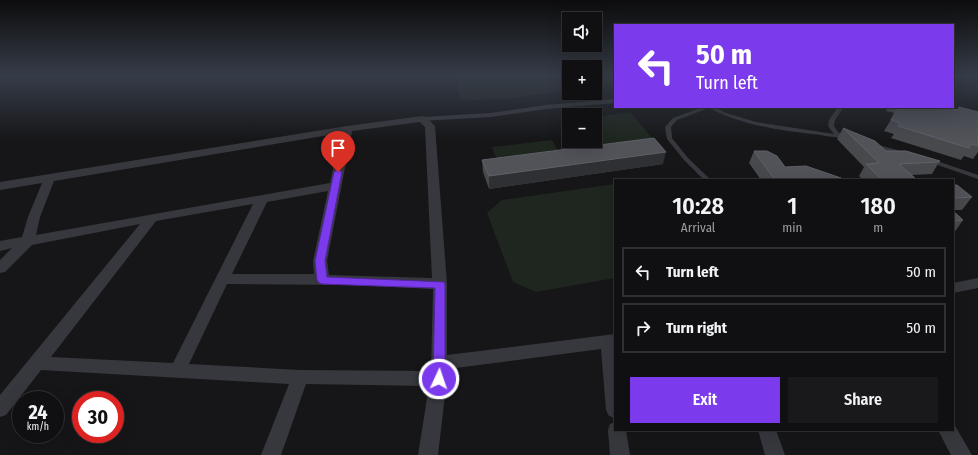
<!DOCTYPE html>
<meta charset="utf-8">
<style>
:root{--surface:#101012;--page:#19191b;--text:#f1f3f6;--muted:#9c9d9f;--line:#303032;--accent:#7c3aed}
body{margin:0;font-family:"Fira Sans Condensed",sans-serif;background:var(--page);color:var(--text);height:100vh;display:flex;flex-direction:column;font-size:15px;white-space:nowrap}
*{box-sizing:border-box;margin:0}
p{font-size:13px;color:var(--muted)}
.icon{flex:none;width:22px;height:22px;fill:none;stroke:currentColor;stroke-width:2;stroke-linecap:round;stroke-linejoin:round}
.map{position:relative;flex:1;overflow:hidden}
.drawer{position:absolute;left:614px;top:179px;width:340px;height:252px;display:flex;flex-direction:column;background:var(--surface);border-radius:0px;box-shadow:0 4px 16px #0002,0 0 0 1px var(--line)}
.drawer>*{flex:none}
.top-card{position:absolute;left:614px;top:24px;width:340px;height:84px;border-radius:0px;box-shadow:0 4px 16px #0002,0 0 0 1px var(--line);background:#7c3aed;color:#fff;overflow:hidden}
.fabs{position:absolute;left:562px;top:12px;display:grid;gap:8px}
.fabs a{display:grid;place-items:center;width:40px;height:40px;border-radius:0px;background:var(--surface);box-shadow:0 4px 16px #0002,0 0 0 1px var(--line);font-size:20px}
.speed{position:absolute;left:12px;top:391px;display:flex;gap:8px;font-size:20px;font-weight:700;text-align:center}
.speed>*{display:grid;place-content:center;width:52px;height:52px;border-radius:50%;background:var(--surface);box-shadow:0 4px 16px #0002,0 0 0 1px var(--line);line-height:1}
.speed small{font-size:10px;font-weight:400}
.speed .limit{border:6px solid #d22;background:#fff;color:#111}
.pin{position:absolute;display:grid;place-items:center;width:34px;height:34px;color:#fff;margin:-41px -17px;border-radius:50% 50% 50% 0;rotate:-45deg;box-shadow:0 0 4px #0007}
.pin .icon{rotate:45deg}
.me{position:absolute;width:44px;margin:-22px;rotate:3deg;stroke-linejoin:round;filter:drop-shadow(0 0 3px #0008)}
.turn{display:flex;align-items:center;gap:14px;height:84px;padding:0 16px;font-size:18px}
.turn .icon{width:52px;height:52px;stroke-width:2.5}
.turn b{display:block;font-size:28px;line-height:34px}
.eta{display:flex;justify-content:space-evenly;align-items:center;height:68px;text-align:center}
.eta b{font-size:24px;font-weight:600;line-height:28px}
.primary-button{display:flex;gap:8px;margin-top:auto;padding:8px 16px}
.primary-button a{flex:1;height:46px;border-radius:0px;background:var(--accent);color:#fff;font-size:16px;font-weight:600;line-height:46px;text-align:center}
.primary-button a+a{background:var(--page);color:var(--text)}
ul{padding:0;list-style:none}
li{display:flex;align-items:center;gap:12px;height:50px;margin:0 8px 6px;padding:0 8px;border:2px solid var(--line);border-radius:0px}
li div{flex:1}
li b{display:block;font-size:15px}
li em{font-style:normal}
.map>svg:first-child{display:block}
</style>
<div class="map">
<svg width="978" height="455" viewBox="0 0 978 455">
<rect width="100%" height="100%" fill="#161618"/>
<!-- green -->
<g fill="#1e261f">
<path d="M 455,76 L 569,76 L 569,90 L 515,98 L 460,101 L 457,81 Z"/>
<path d="M 595,76 L 615,76 L 615,83 L 595,86 Z"/>
<path d="M 630,112 L 658,145 L 606,152 L 595,136 L 595,117 Z"/>
<path d="M 552,140 L 562,157 L 499,165 L 492,147 Z"/>
<path d="M 615,184 L 615,278 L 536,292 L 513,282 L 487,213 L 502,200 Z"/>
</g>
<g fill="none" stroke-linecap="round" stroke-linejoin="round">
<!-- lane -->
<g fill="#37383d" fill-rule="evenodd">
<path d="M 615,99 L 615,103 L 546,109 L 490,117 L 422,121 L 419,119 L 422,117 L 490,113 L 546,105 Z"/>
<path d="M 703,107 L 714,107 L 726,113 L 756,122 L 834,134 L 828,126 L 829,120 L 838,107 L 844,107 L 835,120 L 834,126 L 838,132 L 851,138 L 848,140 L 841,137 C 833,138 822,135 813,134 C 777,130 742,125 709,108 L 677,120 L 671,127 L 672,138 L 688,158 L 711,180 L 704,180 L 684,160 L 667,139 L 665,127 L 673,118 Z"/>
<path d="M 875,144 L 904,152 L 905,153 L 902,155 L 873,147 L 872,146 Z"/>
<path d="M 931,159 L 978,175 L 978,179 L 929,162 L 928,161 Z"/>
</g>
<!-- street -->
<g fill="#37383d" fill-rule="evenodd">
<path d="M 422,116 L 426,117 L 435,126 L 447,284 L 447,355 L 615,334 L 615,418 L 609,416 L 606,410 L 601,349 L 448,369 L 438,455 L 418,455 L 429,386 L 306,384 L 281,455 L 261,455 L 289,384 L 41,370 L 6,415 L 0,417 L 0,395 L 140,224 L 32,245 L 5,272 L 0,273 L 0,260 L 12,248 L 0,251 L 0,241 L 22,237 L 28,217 L 42,183 L 0,190 L 0,182 L 347,126 ZM 420,122 L 425,127 L 432,278 L 329,275 L 327,261 L 352,131 ZM 341,133 L 330,183 L 36,235 L 40,217 L 54,181 ZM 328,191 L 313,261 L 314,274 L 232,274 L 267,202 ZM 253,204 L 173,363 L 51,357 L 156,221 ZM 227,284 L 350,285 L 433,289 L 431,371 L 300,370 L 189,364 Z"/>
<path d="M 978,278 L 978,288 L 953,293 L 953,283 Z"/>
<path d="M 615,422 L 615,430 L 626,430 L 630,455 L 610,455 L 608,430 L 610,424 Z"/>
<path d="M 954,424 L 972,455 L 951,455 L 938,430 L 953,430 Z"/>
<path d="M 758,430 L 776,430 L 785,455 L 765,455 Z"/>
</g>
</g>
<!-- wall -->
<g fill="#47494d">
<path d="M 888,107 L 947,107 L 958,110 L 959,107 L 978,112 L 978,152 L 973,159 L 964,156 L 961,160 L 891,138 L 894,134 L 884,131 L 895,113 L 886,111 Z"/>
<path d="M 843,128 L 886,151 L 939,162 L 932,174 L 912,175 L 917,180 L 863,180 L 859,176 L 864,167 L 837,139 Z"/>
<path d="M 754,151 L 785,167 L 841,178 L 840,180 L 761,180 L 749,163 Z"/>
<path d="M 482,160 L 663,164 L 489,189 L 483,172 Z"/>
<path d="M 953,185 L 972,197 L 962,210 L 953,210 Z"/>
<path d="M 953,211 L 963,220 L 954,233 L 953,233 Z"/>
</g>
<!-- shaded-wall -->
<path fill="#2f3033" d="M 666,152 L 663,164 L 489,189 L 489,176 Z"/>
<!-- building -->
<g fill="#525359" stroke="#5f6168">
<path d="M 898,107 L 947,107 L 958,110 L 959,107 L 978,112 L 978,146 L 971,144 L 969,148 L 898,126 L 900,123 L 891,120 Z"/>
<path d="M 843,128 L 875,141 L 886,151 L 906,151 L 940,161 L 939,162 L 899,164 L 917,180 L 882,180 L 866,164 L 879,163 Z"/>
<path d="M 654,138 L 666,152 L 489,176 L 482,160 Z"/>
<path d="M 754,151 L 767,151 L 777,156 L 785,167 L 806,166 L 841,178 L 800,180 L 762,180 L 775,180 Z"/>
<path d="M 953,185 L 957,185 L 972,197 L 953,198 Z"/>
<path d="M 953,211 L 963,220 L 953,221 Z"/>
</g>
<!-- sky -->
<linearGradient id="sky" x2="0" y2="1"><stop stop-color="#0c0c0d"/><stop offset="0.54" stop-color="#363c48"/><stop offset="1" stop-color="#363c48" stop-opacity="0"/></linearGradient>
<rect width="978" height="140" fill="url(#sky)"/>
<!-- route -->
<path fill="#7c3aed" stroke="#51269a" d="M 338,169 L 342,172 L 325,261 L 327,277 L 444,282 L 445,284 L 445,379 L 443,383 L 439,384 L 434,383 L 433,379 L 435,288 L 322,284 L 319,283 L 317,280 L 315,261 L 334,172 Z"/>
</svg>
<div class="fabs">
<a><svg class="icon" aria-label="sound" viewBox="0 0 24 24"><path d="M4 9h4l5-4v14l-5-4H4zM17 9q2 3 0 6"/></svg></a>
<a>+</a>
<a>−</a>
</div>
<div class="speed"><div>24<small>km/h</small></div><div class="limit">30</div></div>
<div class="pin" style="left:338px;top:172px;background:#d93025"><svg class="icon" aria-label="arrive" viewBox="0 0 24 24"><path d="M6 21V4h12l-3 4 3 4H6"/></svg></div>
<svg class="me" style="left:439px;top:379px" viewBox="-20 -20 40 40"><circle r="17" fill="#7c3aed" stroke="#fff" stroke-width="3"/><path d="M0-11L8 9 0 5-8 9z" fill="#fff"/></svg>
<div class="top-card">
<div class="turn"><svg class="icon" aria-label="left" viewBox="0 0 24 24"><path d="M17 20v-9H6M10 6l-5 5 5 5"/></svg><div><b>50 m</b>Turn left</div></div>
</div>
<section class="drawer">
<div class="eta">
<div><b>10:28</b><p>Arrival</p></div>
<div><b>1</b><p>min</p></div>
<div><b>180</b><p>m</p></div>
</div>
<ul>
<li><svg class="icon" aria-label="left" viewBox="0 0 24 24"><path d="M17 20v-9H6M10 6l-5 5 5 5"/></svg><div><b>Turn left</b></div><em>50 m</em></li>
<li><svg class="icon" aria-label="right" viewBox="0 0 24 24"><path d="M7 20v-9h11M14 6l5 5-5 5"/></svg><div><b>Turn right</b></div><em>50 m</em></li>
</ul>
<div class="primary-button"><a>Exit</a><a>Share</a></div>
</section>
</div>
